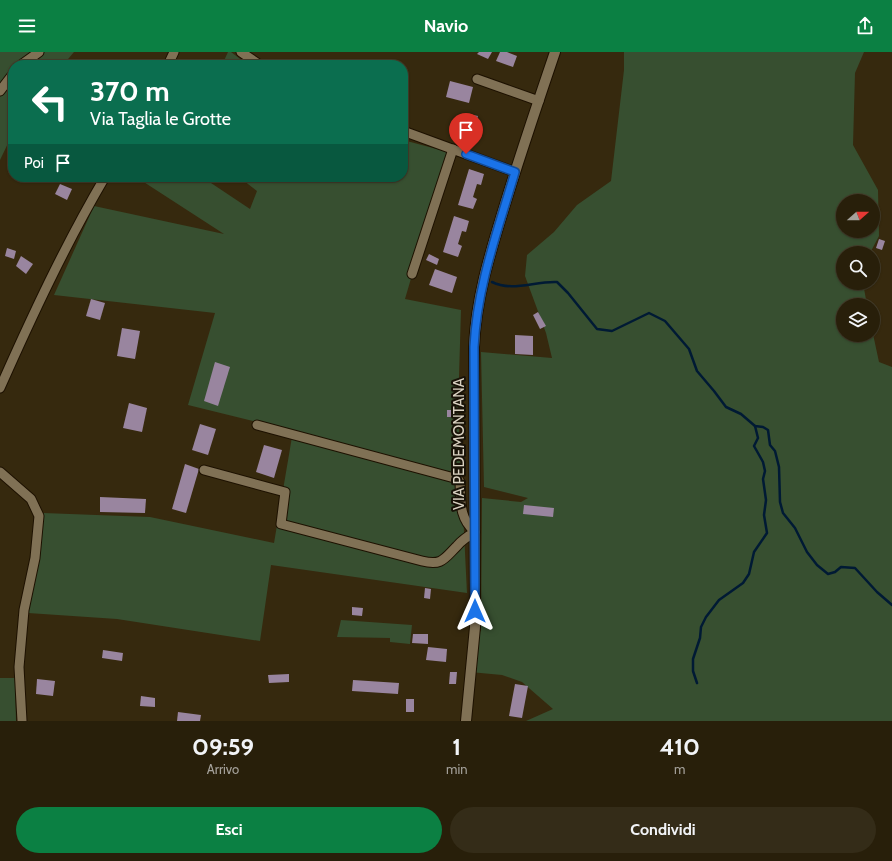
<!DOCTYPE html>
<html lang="it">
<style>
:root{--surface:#281f0a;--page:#342c18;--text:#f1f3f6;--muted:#a5a29c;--line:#443d2b;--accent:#0b8043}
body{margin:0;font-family:Cabin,sans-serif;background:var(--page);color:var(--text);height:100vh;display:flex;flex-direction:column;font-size:15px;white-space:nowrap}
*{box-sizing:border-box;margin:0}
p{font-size:13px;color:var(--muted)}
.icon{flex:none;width:22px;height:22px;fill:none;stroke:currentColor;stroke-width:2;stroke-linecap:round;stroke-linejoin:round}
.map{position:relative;height:669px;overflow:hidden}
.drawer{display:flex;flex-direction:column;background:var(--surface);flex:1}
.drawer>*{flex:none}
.banner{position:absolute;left:8px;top:8px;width:400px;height:122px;border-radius:16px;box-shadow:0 1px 3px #0004,0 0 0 1px var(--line);background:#0b6e4f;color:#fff;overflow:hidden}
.needle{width:26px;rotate:69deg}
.buttons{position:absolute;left:836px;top:142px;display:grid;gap:8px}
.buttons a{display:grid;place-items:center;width:44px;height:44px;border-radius:50%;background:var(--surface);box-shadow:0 1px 3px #0004,0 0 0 1px var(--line);font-size:20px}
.pin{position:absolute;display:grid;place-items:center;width:34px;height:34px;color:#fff;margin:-41px -17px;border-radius:50% 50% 50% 0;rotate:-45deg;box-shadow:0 0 4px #0007}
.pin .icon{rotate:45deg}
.me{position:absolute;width:44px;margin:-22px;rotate:0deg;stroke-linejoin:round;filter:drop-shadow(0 0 3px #0008)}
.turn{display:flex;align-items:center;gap:14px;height:84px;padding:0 16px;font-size:18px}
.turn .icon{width:52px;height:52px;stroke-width:2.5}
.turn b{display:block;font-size:28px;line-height:34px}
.then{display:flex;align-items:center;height:38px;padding:0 16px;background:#0003;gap:8px;font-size:15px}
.eta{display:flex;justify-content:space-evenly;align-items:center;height:68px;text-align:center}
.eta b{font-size:24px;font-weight:700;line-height:28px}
.button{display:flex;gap:8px;margin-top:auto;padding:8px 16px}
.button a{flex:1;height:46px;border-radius:24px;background:var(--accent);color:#fff;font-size:16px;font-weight:700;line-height:46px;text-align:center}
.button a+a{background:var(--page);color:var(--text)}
header{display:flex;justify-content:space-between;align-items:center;height:52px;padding:0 16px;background:var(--accent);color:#fff;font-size:18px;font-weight:700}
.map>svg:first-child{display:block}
</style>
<header><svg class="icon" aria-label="menu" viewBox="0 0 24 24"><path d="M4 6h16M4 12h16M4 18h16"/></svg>Navio<svg class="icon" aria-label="share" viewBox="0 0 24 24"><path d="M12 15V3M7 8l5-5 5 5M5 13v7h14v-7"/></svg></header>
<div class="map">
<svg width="892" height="669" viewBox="0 0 892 669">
<rect width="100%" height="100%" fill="#36290e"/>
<!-- green -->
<g fill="#374f30" fill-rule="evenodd">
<path d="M 0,0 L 74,0 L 63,13 L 13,13 L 13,81 L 0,108 Z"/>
<path d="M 228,0 L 231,0 L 248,13 L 222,13 Z"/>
<path d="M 624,0 L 864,0 L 855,21 L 853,93 L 878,138 L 879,184 L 870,201 L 843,201 L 843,231 L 863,231 L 867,253 L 843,253 L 843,283 L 873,283 L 873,282 L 879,310 L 892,315 L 892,669 L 526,669 L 553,657 L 522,630 L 502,623 L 470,620 L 474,583 L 481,579 L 482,446 L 521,450 L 528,446 L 484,435 L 481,300 L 552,306 L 546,281 L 525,224 L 527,203 L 554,180 L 577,153 L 611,129 L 624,18 ZM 843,149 L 873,149 L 873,179 L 843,179 Z"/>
<path d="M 403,88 L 448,100 L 405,247 L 461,258 L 458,358 L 467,541 L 271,513 L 260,589 L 117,567 L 28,561 L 39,499 L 43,461 L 150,465 L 274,491 L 293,379 L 188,353 L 215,261 L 54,243 L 94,154 L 224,182 L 136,125 L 202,125 L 250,157 L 257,139 L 239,125 L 403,125 Z"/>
<path d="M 341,568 L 412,573 L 410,592 L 390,590 L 390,586 L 337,585 Z"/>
<path d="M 0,626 L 15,626 L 16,669 L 0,669 Z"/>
</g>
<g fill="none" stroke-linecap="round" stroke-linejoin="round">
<!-- stream -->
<g stroke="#001a34" stroke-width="2.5">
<path d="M 492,230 C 513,240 534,229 557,230 L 568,241 L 597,277 L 612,279 L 649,261 L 665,269 L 689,297 L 697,319 L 714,339 L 726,355 L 741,362 L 755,374 L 763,375 L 768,378 L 770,393 L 775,399 L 779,415 L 780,450 L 783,461 L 795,476 L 807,500 L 817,513 L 828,522 L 835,520 L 841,515 L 855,516 L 877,540 L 892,553"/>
<path d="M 697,631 L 693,619 L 693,607 L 700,586 L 701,575 L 706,565 L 719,548 L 743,531 L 749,522 L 754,500 L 767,481 L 764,463 L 766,448 L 763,427 L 765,419 L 763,410 L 754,394 L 758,386 L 755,374"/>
</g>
</g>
<!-- building -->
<g fill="#99859f">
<path d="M 479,0 L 492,0 L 488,7 L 477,2 Z"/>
<path d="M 500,0 L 507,0 L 517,4 L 513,15 L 496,9 Z"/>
<path d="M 450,29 L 473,35 L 469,51 L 446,45 Z"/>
<path d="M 469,62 L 478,64 L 474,82 L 465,80 Z"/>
<path d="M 469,117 L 484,122 L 481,133 L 477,132 L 473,145 L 477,147 L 473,157 L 458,153 Z"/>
<path d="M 60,132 L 72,137 L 67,148 L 55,142 Z"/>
<path d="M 454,164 L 469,169 L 466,180 L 462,179 L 458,192 L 462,194 L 458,205 L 443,200 Z"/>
<path d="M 879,187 L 885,189 L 882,198 L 876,196 Z"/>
<path d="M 7,196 L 16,199 L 14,207 L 5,204 Z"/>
<path d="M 429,202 L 439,207 L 437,213 L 426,208 Z"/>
<path d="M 21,204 L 33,212 L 26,222 L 16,214 Z"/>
<path d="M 435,217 L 457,225 L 452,241 L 429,233 Z"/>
<path d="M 91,247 L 105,251 L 100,268 L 86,264 Z"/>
<path d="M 538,260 L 546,274 L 540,277 L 533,263 Z"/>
<path d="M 122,276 L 140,279 L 135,307 L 117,304 Z"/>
<path d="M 515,283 L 533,284 L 533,303 L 515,302 Z"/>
<path d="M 215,310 L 230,315 L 218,354 L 204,349 Z"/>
<path d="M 129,351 L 147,356 L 142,380 L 123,376 Z"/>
<rect x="447" y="358" width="6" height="7"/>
<path d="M 200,372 L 216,377 L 208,403 L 192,398 Z"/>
<path d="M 264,393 L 282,398 L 274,426 L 256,420 Z"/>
<path d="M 185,412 L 199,417 L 186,461 L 172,457 Z"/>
<path d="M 100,445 L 146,447 L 145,461 L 100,460 Z"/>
<path d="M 524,453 L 554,456 L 553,465 L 523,462 Z"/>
<path d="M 425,536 L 431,537 L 430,547 L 424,546 Z"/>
<path d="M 352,555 L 363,556 L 362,564 L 352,563 Z"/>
<path d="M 413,582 L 428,582 L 428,592 L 412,591 Z"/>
<path d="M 428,595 L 447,597 L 446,610 L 426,608 Z"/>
<path d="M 103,598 L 123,601 L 122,609 L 102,606 Z"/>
<path d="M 450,620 L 457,620 L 456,632 L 449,632 Z"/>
<path d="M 289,622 L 289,630 L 269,631 L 268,623 Z"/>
<path d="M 37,627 L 55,629 L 53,644 L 36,642 Z"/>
<path d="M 353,628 L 399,631 L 398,642 L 352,639 Z"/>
<path d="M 515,632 L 528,634 L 522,666 L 509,664 Z"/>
<path d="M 141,644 L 155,646 L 155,655 L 140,654 Z"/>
<rect x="406" y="647" width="8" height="13"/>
<path d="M 178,660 L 201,663 L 200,669 L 177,669 Z"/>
</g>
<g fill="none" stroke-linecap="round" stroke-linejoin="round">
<defs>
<g id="minor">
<path d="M 241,0 L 260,13"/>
<path d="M 21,13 L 39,0"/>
<path d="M 168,13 L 174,0"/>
<path d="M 477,27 L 539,49"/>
<path d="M 0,39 L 13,22"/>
<path d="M 403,79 L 515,120"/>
<path d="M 412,222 L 453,97"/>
<path d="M 0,336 C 32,264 65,193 105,125"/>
<path d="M 204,418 L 285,440 L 281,472 L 422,509 C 442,514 444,507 457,494 C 462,488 468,484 475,480 C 459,466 461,450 460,430 L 458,427 L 257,373"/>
<path d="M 0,420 L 31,447 L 39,464 L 35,506 L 24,558 L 19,615 L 22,669"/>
</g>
<path id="tertiary" d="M 466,669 L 475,575 L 474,295 C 476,247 489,205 503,159 C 519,106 537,53 555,0"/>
</defs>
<!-- minor casing -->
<use href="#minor" stroke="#1d1100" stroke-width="11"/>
<!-- tertiary casing -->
<use href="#tertiary" stroke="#1d1100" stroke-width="12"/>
<!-- minor -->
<use href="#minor" stroke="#807155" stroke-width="9"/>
<!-- tertiary -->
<use href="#tertiary" stroke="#807155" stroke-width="10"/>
</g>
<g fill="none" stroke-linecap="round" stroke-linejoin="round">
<defs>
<path id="route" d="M 466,102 L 515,120 C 498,178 477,234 474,295 L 475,559"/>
</defs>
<!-- route casing -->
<use href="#route" stroke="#114b97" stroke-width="10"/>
<!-- route -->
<use href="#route" stroke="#1a73e8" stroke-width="7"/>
</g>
<g text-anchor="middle" stroke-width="4" stroke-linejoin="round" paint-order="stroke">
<!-- street labels -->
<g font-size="15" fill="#d9d1c1" stroke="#191308">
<text transform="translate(459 392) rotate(-90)" y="5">VIA PEDEMONTANA</text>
</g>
</g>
</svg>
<div class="buttons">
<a><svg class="needle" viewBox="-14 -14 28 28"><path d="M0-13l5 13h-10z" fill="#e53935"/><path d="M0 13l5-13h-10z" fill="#a5a29c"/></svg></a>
<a><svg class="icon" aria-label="search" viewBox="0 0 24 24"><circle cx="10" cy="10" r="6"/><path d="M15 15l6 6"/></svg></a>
<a><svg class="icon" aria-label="layers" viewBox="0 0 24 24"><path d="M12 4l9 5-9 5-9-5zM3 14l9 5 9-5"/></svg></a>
</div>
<div class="pin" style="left:466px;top:102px;background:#d93025"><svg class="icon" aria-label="arrive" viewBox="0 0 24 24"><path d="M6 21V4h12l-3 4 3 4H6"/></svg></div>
<svg class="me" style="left:475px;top:559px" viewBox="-20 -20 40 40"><path d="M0-17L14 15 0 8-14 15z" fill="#1a73e8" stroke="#fff" stroke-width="4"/></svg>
<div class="banner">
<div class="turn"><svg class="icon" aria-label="left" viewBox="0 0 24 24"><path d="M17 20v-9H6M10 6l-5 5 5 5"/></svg><div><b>370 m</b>Via Taglia le Grotte</div></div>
<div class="then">Poi<svg class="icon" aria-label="arrive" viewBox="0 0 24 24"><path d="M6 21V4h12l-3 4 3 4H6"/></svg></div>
</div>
</div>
<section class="drawer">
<div class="eta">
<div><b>09:59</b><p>Arrivo</p></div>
<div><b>1</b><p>min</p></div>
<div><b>410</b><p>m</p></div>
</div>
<div class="button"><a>Esci</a><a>Condividi</a></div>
</section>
